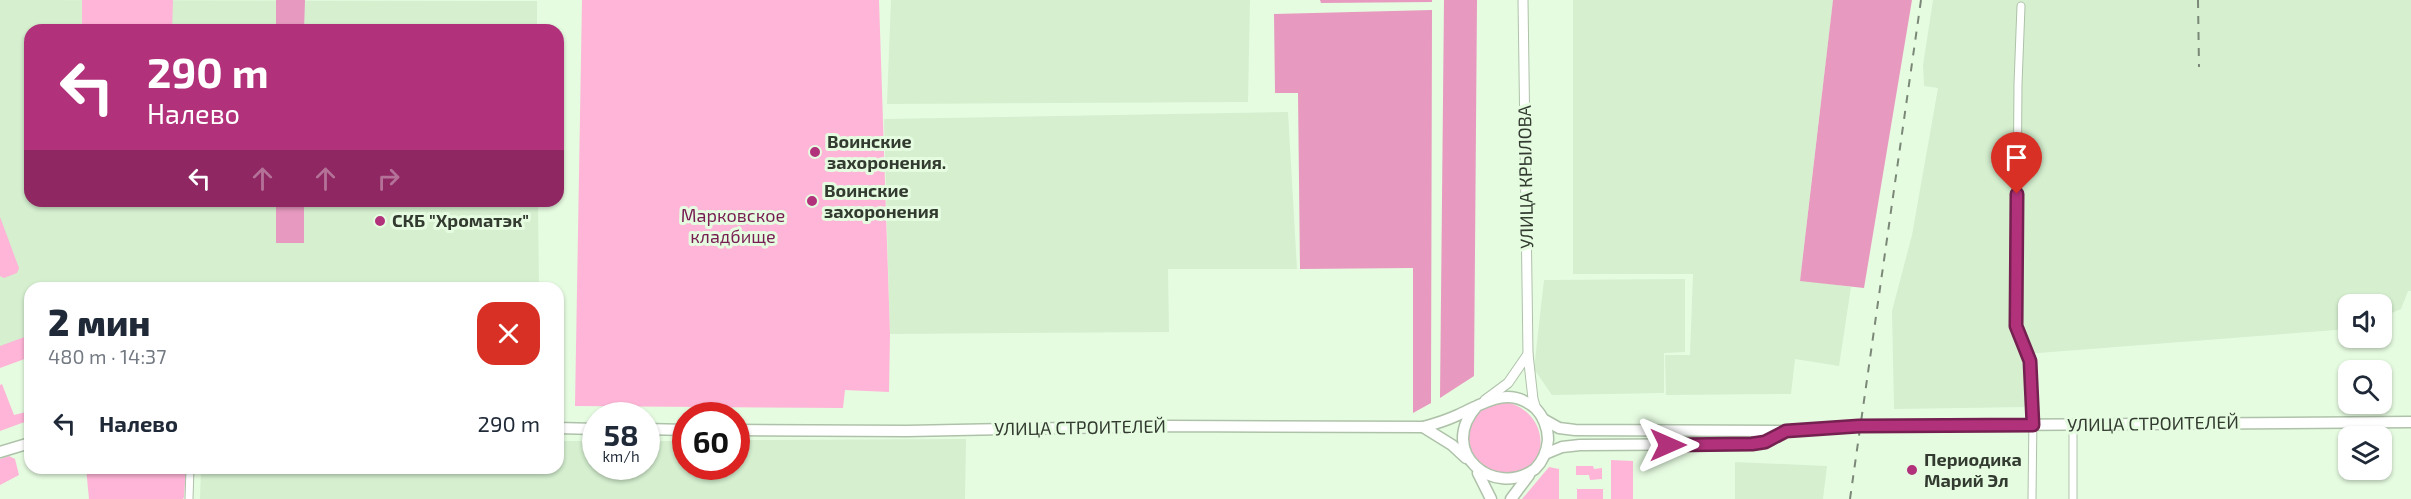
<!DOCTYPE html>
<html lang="ru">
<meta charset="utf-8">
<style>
:root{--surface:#fff;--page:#f2f2f3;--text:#1f2937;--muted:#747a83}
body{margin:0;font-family:"Exo 2",sans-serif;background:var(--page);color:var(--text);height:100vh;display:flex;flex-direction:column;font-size:22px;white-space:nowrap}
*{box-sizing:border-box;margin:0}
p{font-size:20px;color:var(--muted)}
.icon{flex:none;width:33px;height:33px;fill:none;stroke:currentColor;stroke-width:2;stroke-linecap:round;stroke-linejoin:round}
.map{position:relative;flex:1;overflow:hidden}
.details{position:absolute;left:24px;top:282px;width:540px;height:192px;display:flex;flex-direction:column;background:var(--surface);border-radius:18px;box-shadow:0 2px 4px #0004}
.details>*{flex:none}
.guide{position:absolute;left:24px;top:24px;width:540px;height:183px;border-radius:18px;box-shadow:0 2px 4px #0004;background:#b2317b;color:#fff;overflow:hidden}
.buttons{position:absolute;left:2338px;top:294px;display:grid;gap:12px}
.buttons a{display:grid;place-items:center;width:54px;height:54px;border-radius:12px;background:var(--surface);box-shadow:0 2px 4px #0004;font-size:30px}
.speed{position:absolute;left:582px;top:402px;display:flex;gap:12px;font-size:30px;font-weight:700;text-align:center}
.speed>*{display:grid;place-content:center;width:78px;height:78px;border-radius:50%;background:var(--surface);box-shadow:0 2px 4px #0004;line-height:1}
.speed small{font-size:15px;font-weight:400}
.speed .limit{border:9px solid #d22;background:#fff;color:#111}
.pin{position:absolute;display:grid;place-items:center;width:51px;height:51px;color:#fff;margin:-62px -26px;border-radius:50% 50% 50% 0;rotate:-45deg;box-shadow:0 0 6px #0007}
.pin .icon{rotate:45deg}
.me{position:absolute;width:66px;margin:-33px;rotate:90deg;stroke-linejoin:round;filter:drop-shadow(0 0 4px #0008)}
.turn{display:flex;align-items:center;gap:21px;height:126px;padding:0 24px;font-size:27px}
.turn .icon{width:78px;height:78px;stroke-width:2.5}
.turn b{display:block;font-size:42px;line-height:51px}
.lanes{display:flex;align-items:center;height:57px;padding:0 24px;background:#0003;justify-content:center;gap:30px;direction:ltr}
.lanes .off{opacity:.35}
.round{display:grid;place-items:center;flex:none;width:63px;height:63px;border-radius:18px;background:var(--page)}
.overview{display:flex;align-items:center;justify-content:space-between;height:102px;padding:0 24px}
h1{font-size:36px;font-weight:800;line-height:45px}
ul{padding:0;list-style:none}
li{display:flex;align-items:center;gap:18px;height:78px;padding:0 24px}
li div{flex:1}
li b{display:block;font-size:22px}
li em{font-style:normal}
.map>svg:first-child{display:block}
</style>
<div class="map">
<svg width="2411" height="499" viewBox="0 0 2411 499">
<rect width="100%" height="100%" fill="#e6fce1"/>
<!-- built -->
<g fill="#d5efcf">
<path d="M 0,0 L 537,1 L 537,30 L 30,30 L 30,201 L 538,201 L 539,288 L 30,288 L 30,337 L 0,348 Z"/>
<path d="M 891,0 L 1250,0 L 1248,102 L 887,104 Z"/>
<path d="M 1573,0 L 1833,0 L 1800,280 L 1851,287 L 1839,366 L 1795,359 L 1791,394 L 1666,395 L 1665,355 L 1690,355 L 1693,274 L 1573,274 Z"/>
<path d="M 1933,0 L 2411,0 L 2411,291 L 2408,291 L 2401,309 L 2382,317 L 2382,304 L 2349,304 L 2349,329 L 2024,354 L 2028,407 L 1894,409 L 1892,311 L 1912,235 L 1938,88 L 1924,86 L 1923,65 Z"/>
<path d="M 1288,112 L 1297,269 L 1168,269 L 1169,332 L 890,334 L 884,119 Z"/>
<path d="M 1685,279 L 1685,352 L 1664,353 L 1664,393 L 1552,395 L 1534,369 L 1544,280 Z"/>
<path d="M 966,439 L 965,499 L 200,499 L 201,468 L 558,468 L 558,441 L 595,441 L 596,466 L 646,466 L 647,441 L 685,441 L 686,466 L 736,466 L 737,440 Z"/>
<path d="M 1735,462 L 1827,466 L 1823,499 L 1735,499 Z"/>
</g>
<!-- green -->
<g fill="#feb5d7">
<path d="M 82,0 L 173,0 L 172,30 L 82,30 Z"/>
<path d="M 582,0 L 879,0 L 890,334 L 889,392 L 845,390 L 843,408 L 575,406 Z"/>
<path d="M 0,217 L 19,268 L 17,273 L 4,278 L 0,276 Z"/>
<path d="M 30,335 L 30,357 L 0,368 L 0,346 Z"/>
<path d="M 2,384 L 14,415 L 30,411 L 30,420 L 0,431 L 0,385 Z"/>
<path d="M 1504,402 C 1545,408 1555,462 1516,474 C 1509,476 1499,475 1492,475 L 1468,453 C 1467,424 1471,406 1504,402 Z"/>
<path d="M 9,456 L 15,459 L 19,475 L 0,485 L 0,459 Z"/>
<path d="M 1611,460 L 1633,461 L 1633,499 L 1611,499 Z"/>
<path d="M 1576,466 L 1593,466 L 1594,469 L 1602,468 L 1602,479 L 1590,480 L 1589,475 L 1576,475 Z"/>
<path d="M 1549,467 L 1559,469 L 1559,499 L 1522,499 Z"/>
<path d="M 86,468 L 186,468 L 184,497 L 183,499 L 89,499 Z"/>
<rect x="1577" y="489" width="26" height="10"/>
</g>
<!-- forest -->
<g fill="#e799bf">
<path d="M 276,0 L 305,0 L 304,30 L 276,30 Z"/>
<path d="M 1320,0 L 1432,0 L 1432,2 L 1321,3 Z"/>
<path d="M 1444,0 L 1477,0 L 1474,376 L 1440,398 Z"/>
<path d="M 1833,0 L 1912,0 L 1864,288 L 1800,281 Z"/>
<path d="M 1432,10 L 1431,403 L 1413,413 L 1413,268 L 1300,269 L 1298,93 L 1275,93 L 1274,14 Z"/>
<rect x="276" y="201" width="28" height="42"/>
</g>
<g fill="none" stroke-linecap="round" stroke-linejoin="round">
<defs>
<g id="minor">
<path d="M 2021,6 L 2018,84 L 2016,326 L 2030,361 L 2033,415 L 2032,499"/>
<path d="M 2073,424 L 2073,499"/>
<path d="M 189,499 L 190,468"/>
</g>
<g id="tertiary">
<path d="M 1523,0 L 1528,354 L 1533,399 L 1536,409"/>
<path d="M 1485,400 L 1508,383 L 1528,354"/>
</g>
<g id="secondary">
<path d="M 1478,473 L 1491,499"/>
<path d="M 1511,499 L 1529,475"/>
</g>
<g id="primary">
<path d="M 1543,419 L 1559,428 L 1575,430 L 1786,431 L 1859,426 L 2411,422"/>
<path d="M 1423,427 L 1452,445 L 1466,458"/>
<path d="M 558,428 L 596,429"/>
<path d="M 646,429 L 686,430"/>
<path d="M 736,430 L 907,431 L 1166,426 L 1423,427 C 1435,424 1447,420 1458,415 C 1484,403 1507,386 1534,407 C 1543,415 1548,428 1548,440 C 1547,451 1543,461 1535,469 C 1494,499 1436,452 1477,406"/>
<path d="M 0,452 L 30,443"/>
<path d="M 1545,454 L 1562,447 L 1580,445 L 1752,444 L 1765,442 L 1786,431"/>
</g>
</defs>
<!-- minor casing -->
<use href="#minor" stroke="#aec2a9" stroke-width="9"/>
<!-- tertiary casing -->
<use href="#tertiary" stroke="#aec2a9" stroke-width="11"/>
<!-- secondary casing -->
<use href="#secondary" stroke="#aec2a9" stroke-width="13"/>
<!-- primary casing -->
<use href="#primary" stroke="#aec2a9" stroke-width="13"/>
<!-- minor -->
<use href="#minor" stroke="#fff" stroke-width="7"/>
<!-- tertiary -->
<use href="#tertiary" stroke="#fff" stroke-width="9"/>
<!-- secondary -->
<use href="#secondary" stroke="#fff" stroke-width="10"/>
<!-- primary -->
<use href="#primary" stroke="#fff" stroke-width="10"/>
<!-- rail -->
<g stroke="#7b8878" stroke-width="2" stroke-dasharray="8 8" stroke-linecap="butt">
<path d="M 2198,0 L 2199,67"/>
<path d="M 1850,499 L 1921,0"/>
</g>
</g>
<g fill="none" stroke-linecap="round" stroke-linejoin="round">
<defs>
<path id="route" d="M 1668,445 L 1752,444 L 1765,442 L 1786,431 L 1859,426 L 2033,425 L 2030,361 L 2016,326 L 2017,194"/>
</defs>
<!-- route casing -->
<use href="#route" stroke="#742050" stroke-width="15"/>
<!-- route -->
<use href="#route" stroke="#b2317b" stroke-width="10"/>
</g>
<!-- markers -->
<g fill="#b2317b" stroke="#e6fce1" stroke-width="2">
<circle cx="815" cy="152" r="6"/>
<circle cx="812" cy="201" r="6"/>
<circle cx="380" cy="221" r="6"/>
<circle cx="1912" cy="470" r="6"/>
</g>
<g text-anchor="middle" stroke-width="6" stroke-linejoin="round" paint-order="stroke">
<!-- poi labels -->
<g font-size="18" font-weight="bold" fill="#333b31" stroke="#e6fce1" text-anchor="start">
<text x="827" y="148">Воинские<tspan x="827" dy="21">захоронения.</tspan></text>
<text x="824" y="197">Воинские<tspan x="824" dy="21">захоронения</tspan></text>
<text x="392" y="227">СКБ "Хроматэк"</text>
<text x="1924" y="466">Периодика<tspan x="1924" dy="21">Марий Эл</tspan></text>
</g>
<!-- street labels -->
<g font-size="18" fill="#333b31" stroke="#e6fce1">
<text transform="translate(1526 177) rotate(-91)" y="6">УЛИЦА КРЫЛОВА</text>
<text transform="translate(2153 424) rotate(-1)" y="6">УЛИЦА СТРОИТЕЛЕЙ</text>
<text transform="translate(1080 428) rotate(-1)" y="6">УЛИЦА СТРОИТЕЛЕЙ</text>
</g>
<!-- park labels -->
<g font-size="18" fill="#771d51" stroke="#e6fce1">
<text x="733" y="222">Марковское<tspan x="733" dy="21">кладбище</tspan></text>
</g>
</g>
</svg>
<div class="buttons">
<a><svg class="icon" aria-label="sound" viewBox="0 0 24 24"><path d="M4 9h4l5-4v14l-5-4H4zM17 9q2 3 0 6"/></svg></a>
<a><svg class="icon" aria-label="search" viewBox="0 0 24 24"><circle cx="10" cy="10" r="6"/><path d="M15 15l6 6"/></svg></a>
<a><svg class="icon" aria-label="layers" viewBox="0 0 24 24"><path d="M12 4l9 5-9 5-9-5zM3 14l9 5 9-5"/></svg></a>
</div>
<div class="speed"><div>58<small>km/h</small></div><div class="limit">60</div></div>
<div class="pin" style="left:2017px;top:194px;background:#d93025"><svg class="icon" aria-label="arrive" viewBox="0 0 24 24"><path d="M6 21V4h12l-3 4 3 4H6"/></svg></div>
<svg class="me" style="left:1668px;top:445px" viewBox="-20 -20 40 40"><path d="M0-17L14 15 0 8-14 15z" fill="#b2317b" stroke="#fff" stroke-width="4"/></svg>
<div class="guide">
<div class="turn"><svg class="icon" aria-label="left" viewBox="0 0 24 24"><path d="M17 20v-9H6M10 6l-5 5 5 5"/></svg><div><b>290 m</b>Налево</div></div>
<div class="lanes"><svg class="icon" aria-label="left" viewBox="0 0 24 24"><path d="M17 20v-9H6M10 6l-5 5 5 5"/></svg><svg class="icon off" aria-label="ahead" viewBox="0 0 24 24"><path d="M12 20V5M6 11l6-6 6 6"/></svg><svg class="icon off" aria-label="ahead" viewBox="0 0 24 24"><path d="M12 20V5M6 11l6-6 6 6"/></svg><svg class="icon off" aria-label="right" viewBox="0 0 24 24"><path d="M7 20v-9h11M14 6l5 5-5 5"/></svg></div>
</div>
<section class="details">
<div class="overview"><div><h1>2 мин</h1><p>480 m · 14:37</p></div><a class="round" style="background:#d93025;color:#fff"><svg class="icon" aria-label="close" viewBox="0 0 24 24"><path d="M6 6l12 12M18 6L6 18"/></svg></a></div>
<ul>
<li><svg class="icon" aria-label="left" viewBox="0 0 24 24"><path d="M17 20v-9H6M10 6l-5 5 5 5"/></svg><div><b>Налево</b></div><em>290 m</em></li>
</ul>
</section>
</div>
